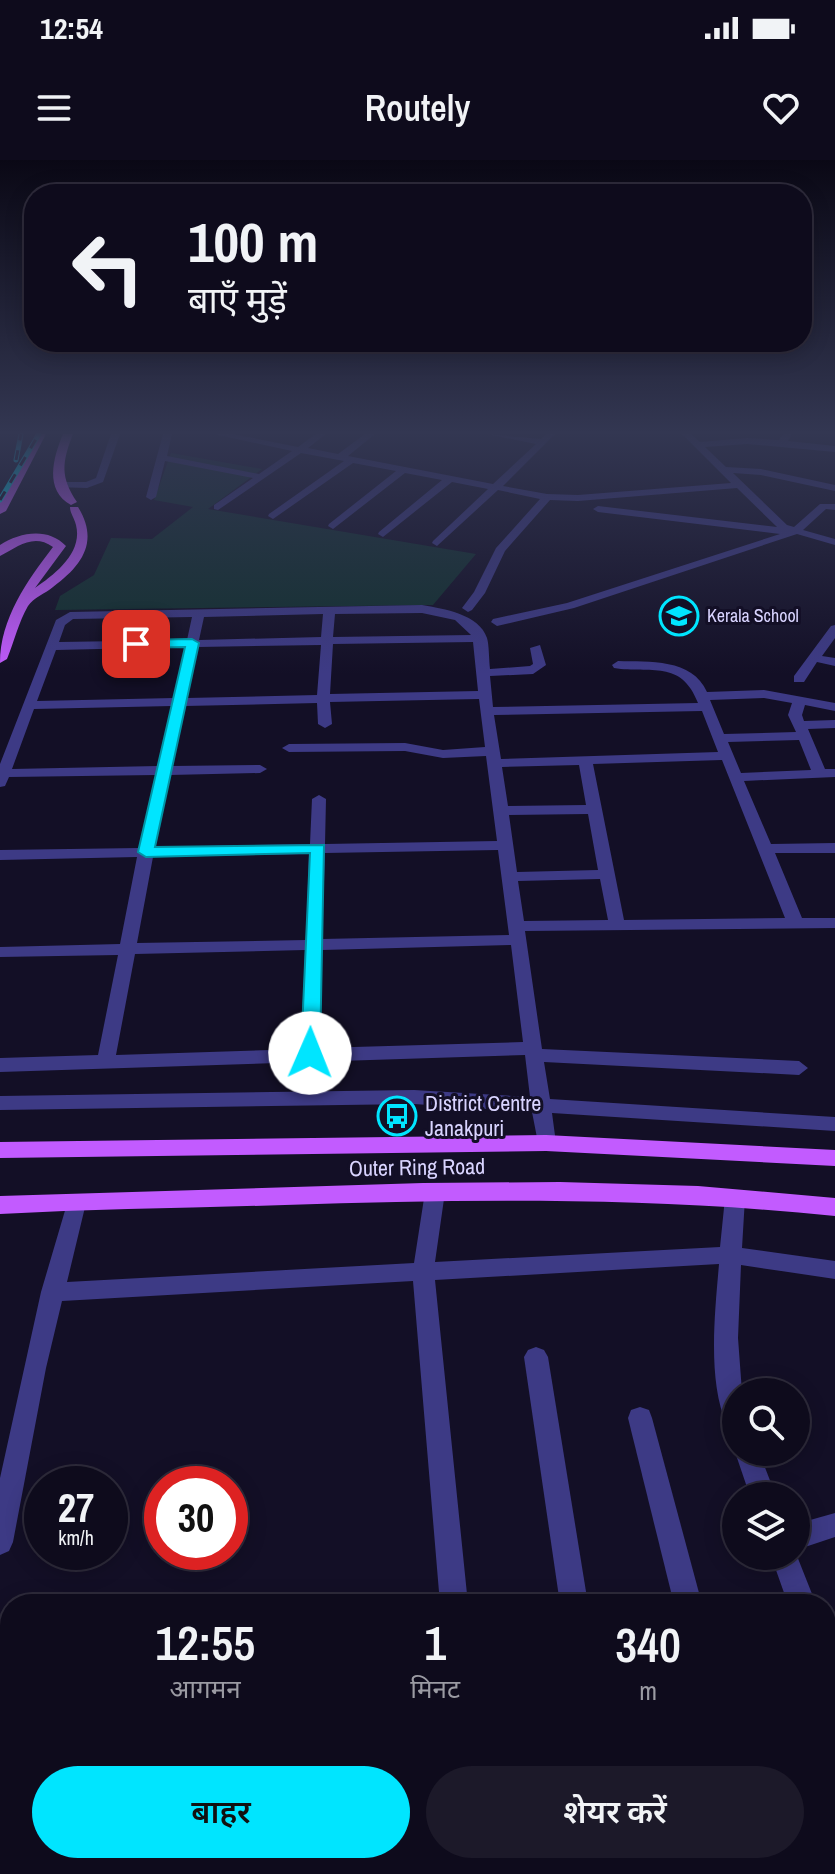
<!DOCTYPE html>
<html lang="hi">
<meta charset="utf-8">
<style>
:root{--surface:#0e0b1c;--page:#1c1929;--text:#f1f3f6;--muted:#9b9ba3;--line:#2e2b3b;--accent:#00e5ff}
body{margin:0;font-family:"Archivo Narrow","Noto Sans Devanagari",sans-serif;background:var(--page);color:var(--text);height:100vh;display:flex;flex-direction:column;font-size:30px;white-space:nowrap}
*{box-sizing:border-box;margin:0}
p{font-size:26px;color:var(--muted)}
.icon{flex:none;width:44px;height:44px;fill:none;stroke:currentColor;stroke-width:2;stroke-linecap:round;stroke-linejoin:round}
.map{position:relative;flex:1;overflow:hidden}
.side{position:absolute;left:0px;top:1434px;width:836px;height:280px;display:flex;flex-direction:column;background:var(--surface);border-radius:32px 32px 0 0;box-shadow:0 4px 20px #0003,0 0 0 2px var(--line)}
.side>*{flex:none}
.top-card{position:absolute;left:24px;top:24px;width:788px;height:168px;border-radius:32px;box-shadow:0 4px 20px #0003,0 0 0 2px var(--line);background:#0e0b1c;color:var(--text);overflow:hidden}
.controls{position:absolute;left:722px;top:1218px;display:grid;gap:16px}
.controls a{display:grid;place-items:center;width:88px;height:88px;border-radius:50%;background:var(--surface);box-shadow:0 4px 20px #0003,0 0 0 2px var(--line);font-size:40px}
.speed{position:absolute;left:24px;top:1306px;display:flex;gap:16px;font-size:40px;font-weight:700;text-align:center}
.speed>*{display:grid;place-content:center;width:104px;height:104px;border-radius:50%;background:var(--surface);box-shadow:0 4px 20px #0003,0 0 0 2px var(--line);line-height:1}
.speed small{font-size:20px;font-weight:400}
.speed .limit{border:12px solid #d22;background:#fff;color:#111}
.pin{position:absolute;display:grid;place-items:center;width:68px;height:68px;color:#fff;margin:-34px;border-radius:16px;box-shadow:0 4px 12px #0006}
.me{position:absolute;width:88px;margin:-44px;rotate:1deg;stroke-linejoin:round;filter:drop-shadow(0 0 6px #0008)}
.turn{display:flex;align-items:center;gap:28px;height:168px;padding:0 32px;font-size:36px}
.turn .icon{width:104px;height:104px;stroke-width:2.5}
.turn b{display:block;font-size:56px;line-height:68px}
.eta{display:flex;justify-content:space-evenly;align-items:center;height:136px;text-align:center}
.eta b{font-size:48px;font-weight:600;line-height:56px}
.action{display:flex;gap:16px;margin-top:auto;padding:16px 32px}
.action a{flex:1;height:92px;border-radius:48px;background:var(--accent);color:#111;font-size:32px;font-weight:600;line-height:92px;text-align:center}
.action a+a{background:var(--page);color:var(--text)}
.status{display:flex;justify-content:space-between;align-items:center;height:56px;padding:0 40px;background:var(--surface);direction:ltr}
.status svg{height:22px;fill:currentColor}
header{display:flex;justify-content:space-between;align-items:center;height:104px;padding:0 32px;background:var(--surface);font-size:36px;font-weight:600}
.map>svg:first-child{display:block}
</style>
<div class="status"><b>12:54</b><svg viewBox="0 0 49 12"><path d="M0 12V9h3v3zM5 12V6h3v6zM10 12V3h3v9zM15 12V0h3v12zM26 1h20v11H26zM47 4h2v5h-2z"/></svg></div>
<header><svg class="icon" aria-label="menu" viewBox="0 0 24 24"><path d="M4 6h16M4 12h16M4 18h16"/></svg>Routely<svg class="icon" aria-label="heart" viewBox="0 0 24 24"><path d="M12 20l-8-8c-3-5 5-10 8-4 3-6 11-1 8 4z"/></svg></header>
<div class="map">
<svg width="835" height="1714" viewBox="0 0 835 1714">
<rect width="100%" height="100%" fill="#130f26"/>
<!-- green -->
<path fill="#12302f" d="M 171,293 L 262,309 L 208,349 L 476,394 L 433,445 L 55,450 L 60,436 L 94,415 L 111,378 L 152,379 L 193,347 L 154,340 Z"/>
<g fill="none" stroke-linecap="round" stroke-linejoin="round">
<!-- street -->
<g fill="#3d3a85" fill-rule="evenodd">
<path d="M 111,274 L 120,274 L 103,322 L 87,328 L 56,327 L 56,323 L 59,322 L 86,322 L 96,318 Z"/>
<path d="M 163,274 L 172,274 L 167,296 L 259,314 L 292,291 L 214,274 L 233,274 L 298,287 L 316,274 L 326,274 L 308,288 L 338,294 L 365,274 L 375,274 L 348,296 L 493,324 L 536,284 L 487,274 L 541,279 L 546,274 L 555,274 L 503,326 L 547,334 L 578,335 L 731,323 L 682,274 L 691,274 L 700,282 L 747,278 L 779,280 L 783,274 L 792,274 L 788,281 L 835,286 L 835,292 L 747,284 L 705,287 L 726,307 L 761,309 L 835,325 L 835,331 L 761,315 L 733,313 L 787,365 L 794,367 L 820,344 L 835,344 L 835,350 L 826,349 L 803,370 L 835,379 L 835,385 L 797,374 L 574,448 L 497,466 L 491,462 L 493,459 L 567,443 L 780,374 L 598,352 L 593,349 L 598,346 L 777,367 L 737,328 L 578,341 L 550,340 L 505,391 L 485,433 L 472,450 L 468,452 L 462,448 L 474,432 L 496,388 L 540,339 L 498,330 L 437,386 L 432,383 L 433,381 L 488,329 L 452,322 L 383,377 L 378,374 L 379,372 L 442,320 L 405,313 L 333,369 L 328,366 L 329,364 L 396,311 L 353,303 L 273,359 L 268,356 L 269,354 L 344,301 L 301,293 L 218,350 L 214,349 L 214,345 L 253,318 L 165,301 L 156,337 L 151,340 L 146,337 Z"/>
<path d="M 422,445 C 444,449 479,454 487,478 C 489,484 489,500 490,509 L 530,506 L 533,504 L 530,488 L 540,485 L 546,505 L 533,514 L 490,516 L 493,547 L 698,543 C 681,499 651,514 614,508 L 612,505 L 618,501 C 649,502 692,498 707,532 L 764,530 L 835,543 L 835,551 L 805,545 L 802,555 L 804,561 L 835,560 L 835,568 L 808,569 L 825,609 L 835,609 L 835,617 L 744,621 L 771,684 L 835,683 L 835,693 L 775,693 L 802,758 L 835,758 L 835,768 L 525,771 L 542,889 L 799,901 L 808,908 L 799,915 L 544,902 L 550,939 L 835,957 L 835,971 L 552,953 L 556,983 L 553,988 L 539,988 L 532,952 L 414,944 L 0,950 L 0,936 L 414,930 L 530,937 L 525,895 L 0,912 L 0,898 L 98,895 L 118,795 L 0,797 L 0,787 L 120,784 L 137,697 L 0,700 L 0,690 L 139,688 L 156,615 L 9,617 L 5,626 L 0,627 L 0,604 L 56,460 L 70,452 ZM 422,453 L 455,460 L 471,475 L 333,477 L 335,454 ZM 323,454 L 321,477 L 199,480 L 204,457 ZM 192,457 L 187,480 L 59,482 L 65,465 L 73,459 ZM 473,482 L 478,531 L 330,534 L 333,484 ZM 321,485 L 317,535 L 187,538 L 198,487 ZM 185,487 L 174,538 L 37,541 L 56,490 ZM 764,538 L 792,543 L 788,555 L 796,572 L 724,574 L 710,540 ZM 479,539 L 485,587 L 443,590 L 405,583 L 289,584 L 282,588 L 289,592 L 405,591 L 443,598 L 486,596 L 497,681 L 325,684 L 326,639 L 319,635 L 312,639 L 310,684 L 155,687 L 170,615 L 260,613 L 267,609 L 260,605 L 172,606 L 185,546 L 317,543 L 318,564 L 325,568 L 332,564 L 330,542 ZM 172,546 L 158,606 L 12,609 L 34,549 ZM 702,551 L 718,592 L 501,599 L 494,555 ZM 799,580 L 811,610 L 741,613 L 728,582 ZM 722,600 L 785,758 L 624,760 L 593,604 ZM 579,605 L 586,645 L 508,646 L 502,607 ZM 588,654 L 598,710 L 517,712 L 509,655 ZM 498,690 L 509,775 L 322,779 L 325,693 ZM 309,694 L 306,780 L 137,783 L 153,697 ZM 600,719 L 608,760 L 524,761 L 518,721 ZM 511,785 L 523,882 L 319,888 L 322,790 ZM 305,790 L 301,889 L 116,895 L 135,794 Z"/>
<path d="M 835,465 L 835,478 L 822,496 L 835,498 L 835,506 L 817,502 L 804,522 L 794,522 L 794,516 L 831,466 Z"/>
<path d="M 435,1024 L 442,1026 L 445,1032 L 435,1102 L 720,1087 L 725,1038 L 728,1032 L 735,1030 L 742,1032 L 745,1038 L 742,1088 L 835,1101 L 835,1119 L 741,1105 L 738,1178 L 742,1232 L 736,1232 L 736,1268 L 727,1265 C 707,1221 715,1152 719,1104 L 435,1120 L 468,1444 L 440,1444 L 413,1121 L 62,1141 L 46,1208 L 13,1382 L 9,1391 L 0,1395 L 0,1318 L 41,1132 L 69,1037 L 76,1035 L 83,1037 L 86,1043 L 67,1122 L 414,1103 L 425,1032 L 428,1026 Z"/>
<path d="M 536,1187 L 544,1190 L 548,1197 L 588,1444 L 560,1444 L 524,1197 L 528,1190 Z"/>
<path d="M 640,1247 L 649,1250 L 652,1258 L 702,1444 L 674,1444 L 628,1258 L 631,1250 Z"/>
<path d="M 736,1289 L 736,1292 L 759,1292 L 776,1336 L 750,1336 L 735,1292 Z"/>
<path d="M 835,1353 L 835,1377 L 796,1390 L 796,1364 Z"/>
<path d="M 796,1393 L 797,1396 L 816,1444 L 788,1444 L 771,1396 L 796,1396 Z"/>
<path d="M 826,1502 L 835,1506 L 835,1580 L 826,1580 Z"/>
<path d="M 122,1704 L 154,1704 L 153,1714 L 121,1714 Z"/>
<path d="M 257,1704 L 289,1704 L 290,1714 L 258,1714 Z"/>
<path d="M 464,1704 L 496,1704 L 497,1714 L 465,1714 Z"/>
<path d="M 597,1704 L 629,1704 L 631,1714 L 599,1714 Z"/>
<path d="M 738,1704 L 770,1704 L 772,1714 L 740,1714 Z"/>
</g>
<!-- primary -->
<g fill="#c25bff" fill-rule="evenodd">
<path d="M 36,274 L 46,274 L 6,351 L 0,354 L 0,341 Z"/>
<path d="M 63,274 L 73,274 C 62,302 60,317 77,342 L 71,345 C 44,330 53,298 63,274 Z"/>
<path d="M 70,347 L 78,347 C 99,381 83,405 53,427 C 46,433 33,438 28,446 C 19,461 14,482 7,499 L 0,503 C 0,459 27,421 53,387 C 33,373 18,387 0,396 L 0,385 C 20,372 48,367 66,386 L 35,428 C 55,414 83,393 76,365 C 74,357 70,353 70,347 Z"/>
<path d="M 546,975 L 835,990 L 835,1006 L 546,991 L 0,998 L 0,982 Z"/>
<path d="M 560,1022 L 698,1026 L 835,1038 L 835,1056 C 651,1037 469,1039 285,1045 C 190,1048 95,1049 0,1054 L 0,1036 L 423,1023 Z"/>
</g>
<defs>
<g id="rail">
<path d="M 16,300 L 21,274"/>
<path d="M 0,340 L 39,274"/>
</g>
</defs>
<!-- rail casing -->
<use href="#rail" stroke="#00e5ff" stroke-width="5"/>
<!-- rail -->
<use href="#rail" stroke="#130f26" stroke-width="3" stroke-dasharray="10" stroke-linecap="butt"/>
</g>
<!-- sky -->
<linearGradient id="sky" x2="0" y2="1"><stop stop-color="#0a0815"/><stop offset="0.53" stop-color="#333752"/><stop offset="1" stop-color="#333752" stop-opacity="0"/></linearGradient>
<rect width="835" height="514" fill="url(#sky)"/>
<!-- route -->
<path fill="#00e5ff" stroke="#0095a6" stroke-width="2" d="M 192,479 L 199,483 L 155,687 L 324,685 L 320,893 L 317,898 L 304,898 L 301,893 L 310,693 L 146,697 L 138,692 L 185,487 L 136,488 L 130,484 L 136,480 Z"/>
<!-- icons -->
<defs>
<symbol id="school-ring" viewBox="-11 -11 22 22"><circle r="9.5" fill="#130f26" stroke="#00e5ff" stroke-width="1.5"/><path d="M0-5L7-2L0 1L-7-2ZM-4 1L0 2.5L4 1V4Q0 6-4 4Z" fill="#00e5ff"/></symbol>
<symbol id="bus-ring" viewBox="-11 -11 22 22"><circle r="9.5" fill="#130f26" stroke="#00e5ff" stroke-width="1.5"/><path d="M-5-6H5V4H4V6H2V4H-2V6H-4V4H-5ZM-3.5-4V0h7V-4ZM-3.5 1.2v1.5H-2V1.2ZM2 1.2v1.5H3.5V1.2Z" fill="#00e5ff"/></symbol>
</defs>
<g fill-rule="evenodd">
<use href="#school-ring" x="657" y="434" width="44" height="44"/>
<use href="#bus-ring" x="375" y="934" width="44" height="44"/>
</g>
<g text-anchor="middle" stroke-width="6" stroke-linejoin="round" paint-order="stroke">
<!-- far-poi labels -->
<g font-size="18" fill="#d9d4ff" stroke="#130f26" text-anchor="start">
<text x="707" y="462">Kerala School</text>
</g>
<!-- poi labels -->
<g font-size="22" fill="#d9d4ff" stroke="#130f26" text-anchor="start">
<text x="425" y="951">District Centre<tspan x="425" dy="25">Janakpuri</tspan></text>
</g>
<!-- street labels -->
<g font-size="22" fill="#d9d4ff" stroke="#130f26">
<text transform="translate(417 1007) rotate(-1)" y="8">Outer Ring Road</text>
</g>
</g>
</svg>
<div class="controls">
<a><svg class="icon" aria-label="search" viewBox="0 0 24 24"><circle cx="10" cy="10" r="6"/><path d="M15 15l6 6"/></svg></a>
<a><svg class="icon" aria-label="layers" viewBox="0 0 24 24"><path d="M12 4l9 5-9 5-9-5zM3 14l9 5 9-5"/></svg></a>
</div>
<div class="speed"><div>27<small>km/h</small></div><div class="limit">30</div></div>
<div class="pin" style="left:136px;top:484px;background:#d93025"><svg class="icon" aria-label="arrive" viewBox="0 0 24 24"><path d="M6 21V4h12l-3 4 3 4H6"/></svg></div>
<svg class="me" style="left:310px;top:893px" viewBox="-20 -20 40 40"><circle r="19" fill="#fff"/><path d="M0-13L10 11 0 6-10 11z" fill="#00e5ff"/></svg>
<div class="top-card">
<div class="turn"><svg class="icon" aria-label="left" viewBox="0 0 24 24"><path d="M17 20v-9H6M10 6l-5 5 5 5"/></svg><div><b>100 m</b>बाएँ मुड़ें</div></div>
</div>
<section class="side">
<div class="eta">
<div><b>12:55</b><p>आगमन</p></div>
<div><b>1</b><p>मिनट</p></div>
<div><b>340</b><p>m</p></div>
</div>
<div class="action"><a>बाहर</a><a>शेयर करें</a></div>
</section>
</div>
